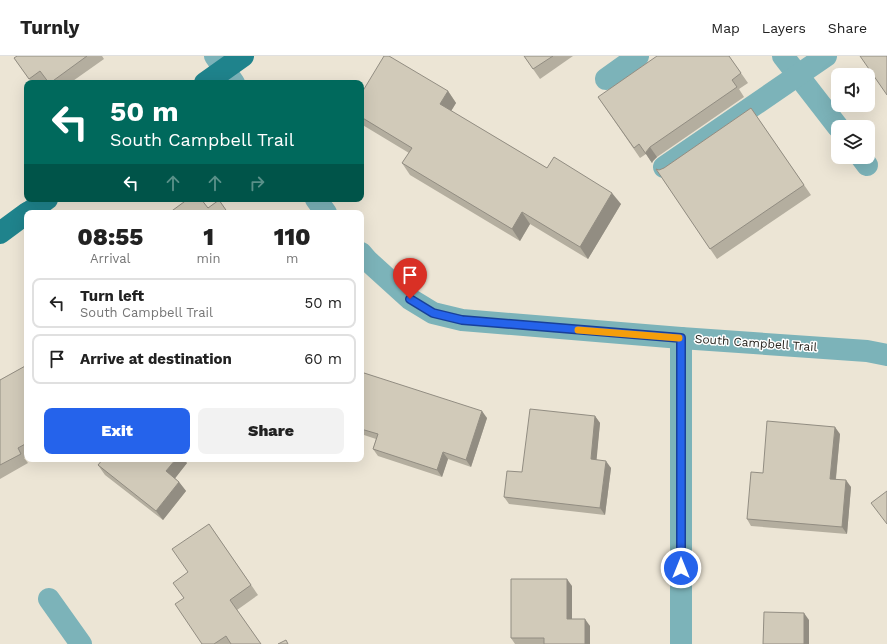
<!DOCTYPE html>
<style>
:root{--surface:#fff;--page:#f2f2f2;--text:#222;--muted:#767676;--line:#e0e0e0;--accent:#2563eb}
body{margin:0;font-family:"Work Sans",sans-serif;background:var(--page);color:var(--text);height:100vh;display:flex;flex-direction:column;font-size:15px;white-space:nowrap}
*{box-sizing:border-box;margin:0}
p{font-size:13px;color:var(--muted)}
.icon{flex:none;width:22px;height:22px;fill:none;stroke:currentColor;stroke-width:2;stroke-linecap:round;stroke-linejoin:round}
.map{position:relative;flex:1;overflow:hidden}
.sheet{position:absolute;left:24px;top:154px;width:340px;height:252px;display:flex;flex-direction:column;background:var(--surface);border-radius:8px;box-shadow:0 4px 16px #0002}
.sheet>*{flex:none}
.banner{position:absolute;left:24px;top:24px;width:340px;height:122px;border-radius:8px;box-shadow:0 4px 16px #0002;background:#00695c;color:#fff;overflow:hidden}
.controls{position:absolute;left:831px;top:12px;display:grid;gap:8px}
.controls a{display:grid;place-items:center;width:44px;height:44px;border-radius:8px;background:var(--surface);box-shadow:0 4px 16px #0002;font-size:20px}
.pin{position:absolute;display:grid;place-items:center;width:34px;height:34px;color:#fff;margin:-41px -17px;border-radius:50% 50% 50% 0;rotate:-45deg;box-shadow:0 0 4px #0007}
.pin .icon{rotate:45deg}
.me{position:absolute;width:44px;margin:-22px;rotate:0deg;stroke-linejoin:round;filter:drop-shadow(0 0 3px #0008)}
.turn{display:flex;align-items:center;gap:14px;height:84px;padding:0 20px;font-size:18px}
.turn .icon{width:52px;height:52px;stroke-width:2.5}
.turn b{display:block;font-size:28px;line-height:34px}
.lanes{display:flex;align-items:center;height:38px;padding:0 20px;background:#0003;justify-content:center;gap:20px;direction:ltr}
.lanes .off{opacity:.35}
.eta{display:flex;justify-content:space-evenly;align-items:center;height:68px;text-align:center}
.eta b{font-size:24px;font-weight:800;line-height:28px}
.cta{display:flex;gap:8px;margin-top:auto;padding:8px 20px}
.cta a{flex:1;height:46px;border-radius:8px;background:var(--accent);color:#fff;font-size:16px;font-weight:800;line-height:46px;text-align:center}
.cta a+a{background:var(--page);color:var(--text)}
ul{padding:0;list-style:none}
li{display:flex;align-items:center;gap:12px;height:50px;margin:0 8px 6px;padding:0 12px;border:2px solid var(--line);border-radius:8px}
li div{flex:1}
li b{display:block;font-size:15px}
li em{font-style:normal}
header{display:flex;align-items:center;gap:24px;box-sizing:border-box;height:56px;padding:0 20px;background:var(--surface);border-bottom:1px solid var(--line)}
header strong{font-size:19px}
nav{display:flex;gap:22px;margin-inline-start:auto;font-size:14px}
.map>svg:first-child{display:block}
</style>
<header>
<strong>Turnly</strong>
<nav><a>Map</a><a>Layers</a><a>Share</a></nav>
</header>
<div class="map">
<svg width="887" height="588" viewBox="0 0 887 588">
<rect width="100%" height="100%" fill="#ece5d5"/>
<g fill="none" stroke-linecap="round" stroke-linejoin="round">
<!-- minor -->
<g stroke="#7cb3b9" stroke-width="22">
<path d="M 215,0 L 234,27"/>
<path d="M 783,0 L 838,71"/>
<path d="M 606,23 L 638,0"/>
<path d="M 861,101 L 867,109"/>
<path d="M 664,111 L 826,0"/>
<path d="M 316,143 L 326,157"/>
<path d="M 361,197 L 367,204 L 410,243 L 433,257 L 462,264 L 681,282 L 867,295 L 887,299"/>
<path d="M 49,543 L 81,588"/>
<path d="M 681,588 L 681,282"/>
</g>
<!-- major -->
<g stroke="#1f838c" stroke-width="22">
<path d="M 205,27 L 243,0"/>
<path d="M 28,157 L 47,143"/>
<path d="M 0,177 L 27,157"/>
</g>
</g>
<!-- wall -->
<g fill="#b4ae9f">
<path d="M 17,0 L 102,0 L 104,3 L 70,27 L 48,27 L 46,24 L 43,27 L 32,27 L 14,2 Z"/>
<path d="M 524,0 L 573,0 L 540,23 Z"/>
<path d="M 729,0 L 748,27 L 739,33 L 744,41 L 657,101 L 653,105 L 652,107 L 646,98 L 640,102 L 598,41 Z"/>
<path d="M 448,35 L 456,47 L 451,55 L 547,112 L 621,148 L 588,203 L 530,168 L 520,185 L 410,119 L 402,107 L 409,97 L 361,68 L 361,38 Z"/>
<path d="M 751,52 L 811,139 L 717,203 L 656,113 L 659,114 L 664,112 Z"/>
<path d="M 27,309 L 27,400 L 24,402 L 28,407 L 0,423 L 0,324 Z"/>
<path d="M 361,316 L 487,362 L 471,411 L 448,403 L 442,421 L 378,400 L 373,393 L 376,383 L 361,378 Z"/>
<path d="M 595,360 L 600,367 L 596,404 L 611,412 L 605,459 L 509,448 L 504,441 L 522,416 Z"/>
<path d="M 840,378 L 836,423 L 851,431 L 847,478 L 751,470 L 747,463 L 763,417 Z"/>
<path d="M 187,407 L 175,422 L 179,426 L 186,435 L 163,464 L 105,419 L 98,409 Z"/>
<path d="M 209,468 L 258,539 L 237,554 L 261,588 L 202,588 L 184,542 Z"/>
<path d="M 572,530 L 572,563 L 590,570 L 590,588 L 515,588 L 511,582 Z"/>
</g>
<!-- shaded-wall -->
<g fill="#928d82">
<path d="M 448,35 L 456,47 L 448,60 L 440,48 Z"/>
<path d="M 650,91 L 657,101 L 653,105 L 652,107 L 646,98 L 646,96 Z"/>
<path d="M 612,137 L 621,148 L 588,203 L 580,191 Z"/>
<path d="M 522,156 L 530,168 L 520,185 L 512,173 Z"/>
<path d="M 482,355 L 487,362 L 471,411 L 466,404 Z"/>
<path d="M 595,360 L 600,367 L 596,410 L 591,403 Z"/>
<path d="M 835,371 L 840,378 L 835,430 L 830,423 Z"/>
<path d="M 443,396 L 448,403 L 442,421 L 437,414 Z"/>
<path d="M 176,403 L 184,403 L 187,407 L 173,425 L 166,415 Z"/>
<path d="M 606,405 L 611,412 L 605,459 L 600,452 Z"/>
<path d="M 846,424 L 851,431 L 847,478 L 842,471 Z"/>
<path d="M 179,426 L 186,435 L 163,464 L 156,455 Z"/>
<path d="M 567,523 L 572,530 L 572,570 L 567,563 Z"/>
<path d="M 804,557 L 809,564 L 809,588 L 804,588 Z"/>
<path d="M 585,563 L 590,570 L 590,588 L 585,588 Z"/>
</g>
<!-- building -->
<g fill="#d1cab9" stroke="#928d82">
<path d="M 17,0 L 87,0 L 50,27 L 49,27 L 40,15 L 29,23 L 14,2 Z"/>
<path d="M 384,0 L 389,0 L 448,35 L 440,48 L 547,112 L 554,101 L 612,137 L 580,191 L 522,156 L 512,173 L 402,107 L 412,92 L 361,61 L 361,38 Z"/>
<path d="M 524,0 L 553,0 L 533,13 Z"/>
<path d="M 657,0 L 729,0 L 741,17 L 732,24 L 737,31 L 650,91 L 646,96 L 646,98 L 639,88 L 634,92 L 598,41 Z"/>
<path d="M 860,0 L 887,0 L 887,39 Z"/>
<path d="M 751,52 L 804,129 L 710,193 L 656,113 L 659,114 L 664,112 Z"/>
<path d="M 188,143 L 201,143 L 208,152 L 219,144 L 228,157 L 169,157 Z"/>
<path d="M 27,309 L 27,387 L 18,392 L 21,398 L 0,409 L 0,324 Z"/>
<path d="M 361,316 L 482,355 L 466,404 L 443,396 L 437,414 L 373,393 L 378,378 L 361,373 Z"/>
<path d="M 530,353 L 595,360 L 591,403 L 606,405 L 600,452 L 504,441 L 507,415 L 522,416 Z"/>
<path d="M 767,365 L 835,371 L 830,423 L 846,424 L 842,471 L 747,463 L 751,416 L 763,417 Z"/>
<path d="M 103,403 L 176,403 L 166,415 L 179,426 L 156,455 L 98,409 Z"/>
<path d="M 887,435 L 887,468 L 871,447 Z"/>
<path d="M 209,468 L 251,529 L 230,544 L 261,588 L 231,588 L 226,580 L 214,588 L 202,588 L 175,548 L 184,542 L 173,527 L 188,516 L 172,493 Z"/>
<path d="M 511,523 L 567,523 L 567,563 L 585,563 L 585,588 L 544,588 L 544,582 L 511,582 Z"/>
<path d="M 764,556 L 804,557 L 804,588 L 763,588 Z"/>
<path d="M 286,584 L 288,588 L 278,588 Z"/>
</g>
<g fill="none" stroke-linecap="round" stroke-linejoin="round">
<defs>
<path id="route" d="M 410,243 L 433,257 L 462,264 L 681,282 L 681,512"/>
</defs>
<!-- route casing -->
<use href="#route" stroke="#184099" stroke-width="10"/>
<!-- route -->
<use href="#route" stroke="#2563eb" stroke-width="7"/>
<!-- slow -->
<path stroke="#f59e0b" stroke-width="7" d="M 578,274 L 679,282"/>
</g>
<g text-anchor="middle" stroke-width="3" stroke-linejoin="round" paint-order="stroke">
<!-- street labels -->
<g font-size="12" fill="#26231d" stroke="#fff">
<text transform="translate(756 287) rotate(4)" y="4">South Campbell Trail</text>
</g>
</g>
</svg>
<div class="controls">
<a><svg class="icon" aria-label="sound" viewBox="0 0 24 24"><path d="M4 9h4l5-4v14l-5-4H4zM17 9q2 3 0 6"/></svg></a>
<a><svg class="icon" aria-label="layers" viewBox="0 0 24 24"><path d="M12 4l9 5-9 5-9-5zM3 14l9 5 9-5"/></svg></a>
</div>
<div class="pin" style="left:410px;top:243px;background:#d93025"><svg class="icon" aria-label="arrive" viewBox="0 0 24 24"><path d="M6 21V4h12l-3 4 3 4H6"/></svg></div>
<svg class="me" style="left:681px;top:512px" viewBox="-20 -20 40 40"><circle r="17" fill="#2563eb" stroke="#fff" stroke-width="3"/><path d="M0-11L8 9 0 5-8 9z" fill="#fff"/></svg>
<div class="banner">
<div class="turn"><svg class="icon" aria-label="left" viewBox="0 0 24 24"><path d="M17 20v-9H6M10 6l-5 5 5 5"/></svg><div><b>50 m</b>South Campbell Trail</div></div>
<div class="lanes"><svg class="icon" aria-label="left" viewBox="0 0 24 24"><path d="M17 20v-9H6M10 6l-5 5 5 5"/></svg><svg class="icon off" aria-label="ahead" viewBox="0 0 24 24"><path d="M12 20V5M6 11l6-6 6 6"/></svg><svg class="icon off" aria-label="ahead" viewBox="0 0 24 24"><path d="M12 20V5M6 11l6-6 6 6"/></svg><svg class="icon off" aria-label="right" viewBox="0 0 24 24"><path d="M7 20v-9h11M14 6l5 5-5 5"/></svg></div>
</div>
<section class="sheet">
<div class="eta">
<div><b>08:55</b><p>Arrival</p></div>
<div><b>1</b><p>min</p></div>
<div><b>110</b><p>m</p></div>
</div>
<ul>
<li><svg class="icon" aria-label="left" viewBox="0 0 24 24"><path d="M17 20v-9H6M10 6l-5 5 5 5"/></svg><div><b>Turn left</b><p>South Campbell Trail</p></div><em>50 m</em></li>
<li><svg class="icon" aria-label="arrive" viewBox="0 0 24 24"><path d="M6 21V4h12l-3 4 3 4H6"/></svg><div><b>Arrive at destination</b></div><em>60 m</em></li>
</ul>
<div class="cta"><a>Exit</a><a>Share</a></div>
</section>
</div>
